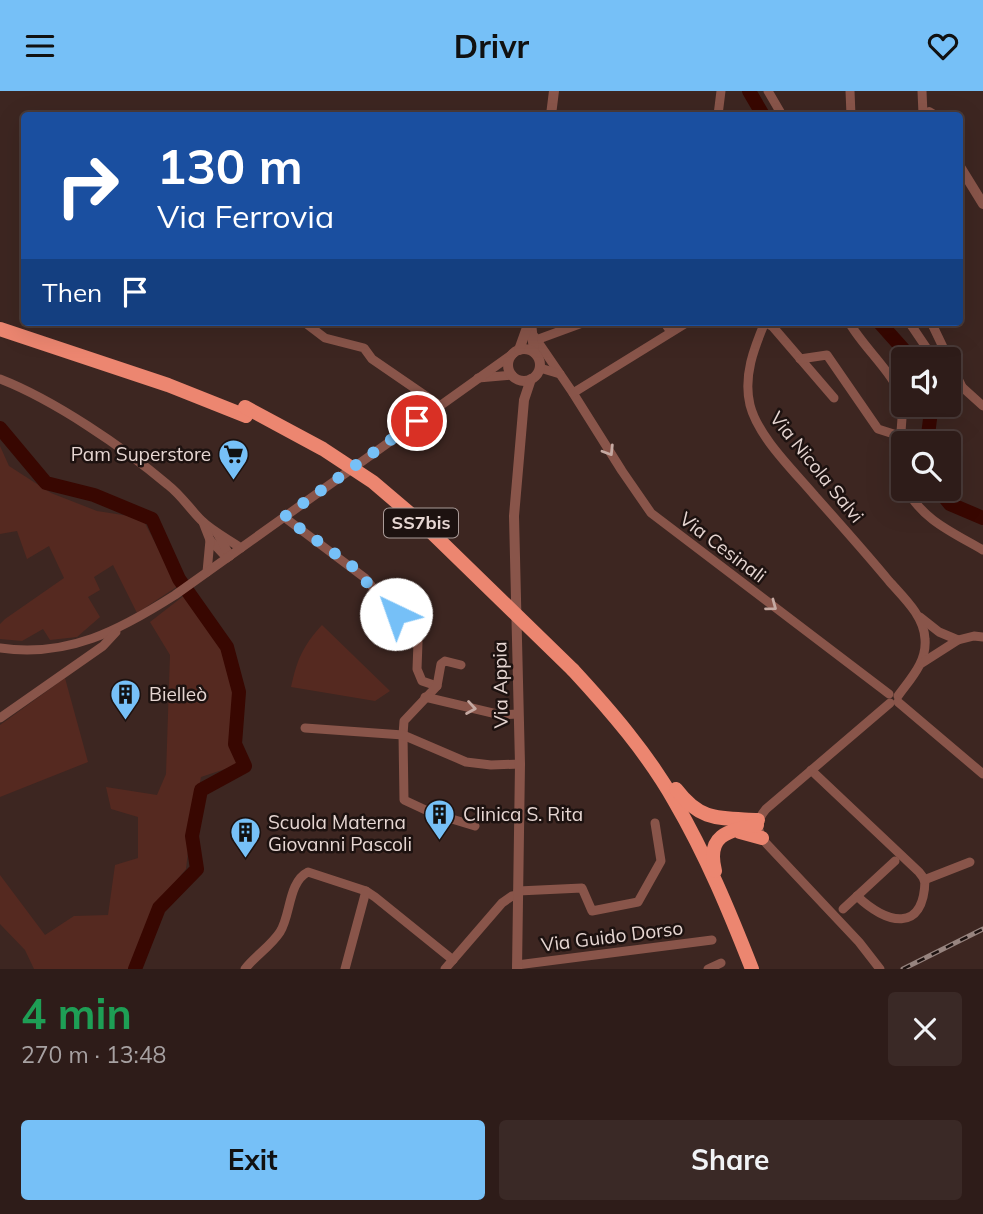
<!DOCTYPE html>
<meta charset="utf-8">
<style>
:root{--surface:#2e1c19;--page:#3a2926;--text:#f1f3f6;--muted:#a7a1a2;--line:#493a38;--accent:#76c0f7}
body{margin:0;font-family:Mulish,sans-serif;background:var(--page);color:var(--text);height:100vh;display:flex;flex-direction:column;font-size:26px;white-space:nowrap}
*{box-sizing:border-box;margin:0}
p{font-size:23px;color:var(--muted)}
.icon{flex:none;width:38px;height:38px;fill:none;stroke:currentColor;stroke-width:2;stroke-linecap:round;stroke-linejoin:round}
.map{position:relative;height:878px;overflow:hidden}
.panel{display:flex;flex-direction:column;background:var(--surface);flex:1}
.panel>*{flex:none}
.top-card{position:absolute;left:21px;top:21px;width:942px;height:214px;border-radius:7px;box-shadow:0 7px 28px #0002,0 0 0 2px var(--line);background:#1a4fa0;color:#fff;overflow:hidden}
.fabs{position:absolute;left:891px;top:256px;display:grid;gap:14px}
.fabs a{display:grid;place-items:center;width:70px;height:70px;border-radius:7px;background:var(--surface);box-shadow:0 7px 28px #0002,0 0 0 2px var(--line);font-size:35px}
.pin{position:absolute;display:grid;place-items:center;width:60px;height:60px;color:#fff;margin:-30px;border:4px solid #fff;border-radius:50%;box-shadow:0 2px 7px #0007}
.me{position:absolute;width:77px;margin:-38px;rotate:318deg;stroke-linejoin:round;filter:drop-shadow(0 0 5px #0008)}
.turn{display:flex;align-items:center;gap:24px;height:147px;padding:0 21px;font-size:32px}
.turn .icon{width:91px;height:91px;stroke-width:2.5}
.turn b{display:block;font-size:49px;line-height:60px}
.then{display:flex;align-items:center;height:66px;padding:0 21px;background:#0003;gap:14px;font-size:26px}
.round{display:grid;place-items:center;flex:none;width:74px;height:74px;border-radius:7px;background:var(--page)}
.overview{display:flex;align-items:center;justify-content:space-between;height:119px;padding:0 21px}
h1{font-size:42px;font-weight:700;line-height:52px;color:#1e9e55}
.button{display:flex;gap:14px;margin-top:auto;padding:14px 21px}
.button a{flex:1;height:80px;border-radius:7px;background:var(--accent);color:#111;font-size:28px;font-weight:700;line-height:80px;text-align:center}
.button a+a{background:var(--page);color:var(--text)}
header{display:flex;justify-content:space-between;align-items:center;height:91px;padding:0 21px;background:var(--accent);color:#111;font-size:32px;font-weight:700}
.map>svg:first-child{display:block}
</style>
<header><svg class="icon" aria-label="menu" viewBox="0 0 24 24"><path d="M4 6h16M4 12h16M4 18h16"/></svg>Drivr<svg class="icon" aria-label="heart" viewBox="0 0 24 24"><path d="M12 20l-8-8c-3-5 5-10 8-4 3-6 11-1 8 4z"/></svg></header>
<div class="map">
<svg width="983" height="878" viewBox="0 0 983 878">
<rect width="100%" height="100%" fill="#3d2621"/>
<!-- green -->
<g fill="#552920">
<path d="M 0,355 L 9,375 L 51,402 L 97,420 L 142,427 L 178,495 L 137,522 L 113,474 L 94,486 L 100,499 L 88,506 L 100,526 L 77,546 L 50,549 L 43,538 L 22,550 L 0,548 L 0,533 L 5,528 L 64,487 L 49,455 L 27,468 L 17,440 L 0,443 Z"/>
<path d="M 186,503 L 223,557 L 236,599 L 232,653 L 240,673 L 201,686 L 190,742 L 186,778 L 156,814 L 132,878 L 34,878 L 25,859 L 0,833 L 0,784 L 45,844 L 74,825 L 108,824 L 115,774 L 138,767 L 138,726 L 111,718 L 106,696 L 157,704 L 166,683 L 170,564 L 150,531 Z"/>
<path d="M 322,534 L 390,600 L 375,610 L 291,596 C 297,568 303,555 322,534 Z"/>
<path d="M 65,587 L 88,671 L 0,706 L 0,634 Z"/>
</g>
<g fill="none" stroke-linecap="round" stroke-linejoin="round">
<!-- river -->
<g stroke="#380701" stroke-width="14">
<path d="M 749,0 L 763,24"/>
<path d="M 879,231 L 912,268"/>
<path d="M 0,337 L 46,392 L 94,404 L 152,428 L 179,488 L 227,556 L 239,601 L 235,653 L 245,675 L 201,699 L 192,745 L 197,778 L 159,817 L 135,878"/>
<path d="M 927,352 L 930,328 L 929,313"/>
<path d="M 937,397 L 950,413 L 983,427"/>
</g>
<!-- minor -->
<g stroke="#89554a" stroke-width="9">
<path d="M 768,0 L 782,24"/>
<path d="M 850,0 L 851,24"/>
<path d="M 922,0 L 923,23"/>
<path d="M 718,24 L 721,0"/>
<path d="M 304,231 L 325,247 L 364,257 L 372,268 L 439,314"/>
<path d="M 664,231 L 671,241"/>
<path d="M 765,231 C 754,257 743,285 750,314 C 758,346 794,380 815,405 C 840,433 865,461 889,490 C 904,507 924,525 925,548 C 927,571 911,587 898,605"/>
<path d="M 765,231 L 773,236 L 834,307"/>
<path d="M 849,231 C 863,257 898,285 903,313"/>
<path d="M 909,231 L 934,268"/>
<path d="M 931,231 L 962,296 L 983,315"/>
<path d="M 534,245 L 573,302 L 622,380 L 651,422 L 889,603"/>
<path d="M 536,249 L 585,231"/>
<path d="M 800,268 L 827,264 L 878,338 L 900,345"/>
<path d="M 540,277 L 560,283"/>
<path d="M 478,287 L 512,284"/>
<path d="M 0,288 C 54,309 123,356 168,394 C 181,404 190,418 201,429 C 212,440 228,448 241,457"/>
<path d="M 948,288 L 962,296"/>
<path d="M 573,302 L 688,231"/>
<path d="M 903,388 L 899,369 L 903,313"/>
<path d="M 906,397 C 922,429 954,442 983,459"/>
<path d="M 284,426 L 365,487 L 418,551 L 417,578 L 422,590 L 437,595"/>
<path d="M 203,431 L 210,449 L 227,467"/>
<path d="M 217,442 L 230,465"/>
<path d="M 207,481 L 210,449"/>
<path d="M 920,526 L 939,541 L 958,549 L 922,572"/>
<path d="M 958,549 L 974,545 L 983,546"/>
<path d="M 0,557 C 68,567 120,539 175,504 L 514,262"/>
<path d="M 461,574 L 445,570 L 441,573 L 437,595 L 404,630 L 403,644 L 404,709 L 432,722 L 475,735"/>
<path d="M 425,606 L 501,624 L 518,623"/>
<path d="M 898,611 L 983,683"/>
<path d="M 0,627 L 103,555 L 116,541"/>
<path d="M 305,637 L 403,644 L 466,671 L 491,674 L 520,673"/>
<path d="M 811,679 L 919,781 L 925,789 C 924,843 886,833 857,805"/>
<path d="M 924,789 L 970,771"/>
<path d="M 518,800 L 582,797 L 592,820 L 638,811 L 661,770 L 655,732"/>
<path d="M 843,818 L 895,770"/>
<path d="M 517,874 L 712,849"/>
<path d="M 245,878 C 255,865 271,855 280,841 C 291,824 288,791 308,781 L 366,800 L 375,806 L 453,869"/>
<path d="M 345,878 L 366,800"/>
<path d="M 445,878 L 502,812 L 512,805 L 518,804"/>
<path d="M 708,878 L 721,872"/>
<path d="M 880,878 L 859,851 L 764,750 C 756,737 756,730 766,718 L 890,612"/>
</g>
<!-- tertiary -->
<g stroke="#89554a" stroke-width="10">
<path d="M 551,24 L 554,0"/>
<path d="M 922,24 L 929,21 L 934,24"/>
<path d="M 959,74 L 983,113"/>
<path d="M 531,231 L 534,261"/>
<circle cx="524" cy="274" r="16"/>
<path d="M 519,259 L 529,231"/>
<path d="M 517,878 L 520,673 L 514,425 L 524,309 L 531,288"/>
</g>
<!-- trunk -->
<g stroke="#ec8670" stroke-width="14">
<path d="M 0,238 L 168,294 L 246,325"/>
<path d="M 573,579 C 610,619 648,663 675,711 C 706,764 730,822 752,878"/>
<path d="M 676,698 C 701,731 719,727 758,729"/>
<path d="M 740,741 L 762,747"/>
<path d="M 715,780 C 706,744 727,740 757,734"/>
</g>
<defs>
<path id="rail" d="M 903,878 L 983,838"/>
</defs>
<!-- rail casing -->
<use href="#rail" stroke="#97847f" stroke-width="5"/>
<!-- rail -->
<use href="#rail" stroke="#1d1210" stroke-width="2.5" stroke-dasharray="8" stroke-linecap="butt"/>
<!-- trunk-bridge -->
<path stroke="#ec8670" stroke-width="14" d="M 245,316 L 323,358 L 373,391 L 427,437 L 573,579"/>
</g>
<!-- one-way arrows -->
<defs><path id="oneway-chevron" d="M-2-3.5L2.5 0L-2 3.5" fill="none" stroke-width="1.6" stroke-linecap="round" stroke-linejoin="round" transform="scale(1.75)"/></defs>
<g stroke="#c5a9a2">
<use href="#oneway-chevron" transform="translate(609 360) rotate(58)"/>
<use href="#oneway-chevron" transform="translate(772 515) rotate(37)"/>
<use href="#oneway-chevron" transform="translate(471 617) rotate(9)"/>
</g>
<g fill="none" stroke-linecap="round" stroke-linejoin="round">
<!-- route -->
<path stroke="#76c0f7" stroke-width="12" stroke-dasharray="0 21.6" d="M 396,523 L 351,474 L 284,426 L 417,330"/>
</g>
<!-- icons -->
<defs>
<symbol id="supermarket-pin" viewBox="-11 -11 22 30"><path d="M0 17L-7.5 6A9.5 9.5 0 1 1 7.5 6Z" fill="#76c0f7" stroke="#1d1210"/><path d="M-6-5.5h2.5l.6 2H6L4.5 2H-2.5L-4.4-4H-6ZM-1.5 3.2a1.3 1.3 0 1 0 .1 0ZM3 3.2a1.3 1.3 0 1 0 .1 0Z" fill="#111"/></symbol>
<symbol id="building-pin" viewBox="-11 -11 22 30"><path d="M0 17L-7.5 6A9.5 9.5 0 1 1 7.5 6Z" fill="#76c0f7" stroke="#1d1210"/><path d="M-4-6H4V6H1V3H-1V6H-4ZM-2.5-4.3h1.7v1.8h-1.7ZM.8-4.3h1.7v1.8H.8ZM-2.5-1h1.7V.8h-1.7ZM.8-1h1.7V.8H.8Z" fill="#111"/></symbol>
</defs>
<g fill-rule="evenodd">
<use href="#supermarket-pin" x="216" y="346" width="35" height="47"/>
<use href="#building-pin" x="108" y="586" width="35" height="47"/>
<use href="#building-pin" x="422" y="706" width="35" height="47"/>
<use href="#building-pin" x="228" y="724" width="35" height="47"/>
</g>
<g text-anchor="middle" stroke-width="5" stroke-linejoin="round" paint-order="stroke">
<!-- shield labels -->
<rect fill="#1d1210" stroke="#aa9b98" stroke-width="2" x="384" y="417.5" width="74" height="29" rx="5"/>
<g font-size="18" font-weight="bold" fill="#e6d6d2">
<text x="421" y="438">SS7bis</text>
</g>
<!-- poi labels -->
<g font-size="19" fill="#e6d6d2" stroke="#1d1210" text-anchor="start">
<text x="211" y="370" text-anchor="end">Pam Superstore</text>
<text x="149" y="610">Bielleò</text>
<text x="463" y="730">Clinica S. Rita</text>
<text x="268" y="738">Scuola Materna<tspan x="268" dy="22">Giovanni Pascoli</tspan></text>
</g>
<!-- street labels -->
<g font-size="19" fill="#e6d6d2" stroke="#1d1210">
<text transform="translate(817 376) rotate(51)" y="7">Via Nicola Salvi</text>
<text transform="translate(723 456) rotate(37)" y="7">Via Cesinali</text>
<text transform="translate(500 594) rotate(-91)" y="7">Via Appia</text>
<text transform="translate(612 845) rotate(-7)" y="7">Via Guido Dorso</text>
</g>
</g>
</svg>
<div class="fabs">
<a><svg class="icon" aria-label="sound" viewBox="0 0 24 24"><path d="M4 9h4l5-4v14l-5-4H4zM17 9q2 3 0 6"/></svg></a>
<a><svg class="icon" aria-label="search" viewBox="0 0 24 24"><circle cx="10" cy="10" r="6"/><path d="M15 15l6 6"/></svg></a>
</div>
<div class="pin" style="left:417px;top:330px;background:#d93025"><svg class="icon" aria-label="arrive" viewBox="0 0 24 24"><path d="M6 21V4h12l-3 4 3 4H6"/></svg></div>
<svg class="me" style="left:396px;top:523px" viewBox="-20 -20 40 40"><circle r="19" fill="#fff"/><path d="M0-13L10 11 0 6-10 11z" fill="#76c0f7"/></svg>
<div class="top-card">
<div class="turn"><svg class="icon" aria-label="right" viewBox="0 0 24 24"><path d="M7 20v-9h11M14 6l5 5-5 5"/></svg><div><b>130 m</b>Via Ferrovia</div></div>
<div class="then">Then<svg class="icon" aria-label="arrive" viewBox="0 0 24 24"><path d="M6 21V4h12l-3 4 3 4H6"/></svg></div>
</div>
</div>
<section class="panel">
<div class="overview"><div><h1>4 min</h1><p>270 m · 13:48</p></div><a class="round"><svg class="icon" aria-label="close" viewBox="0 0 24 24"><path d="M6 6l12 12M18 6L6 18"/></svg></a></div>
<div class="button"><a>Exit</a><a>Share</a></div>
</section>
